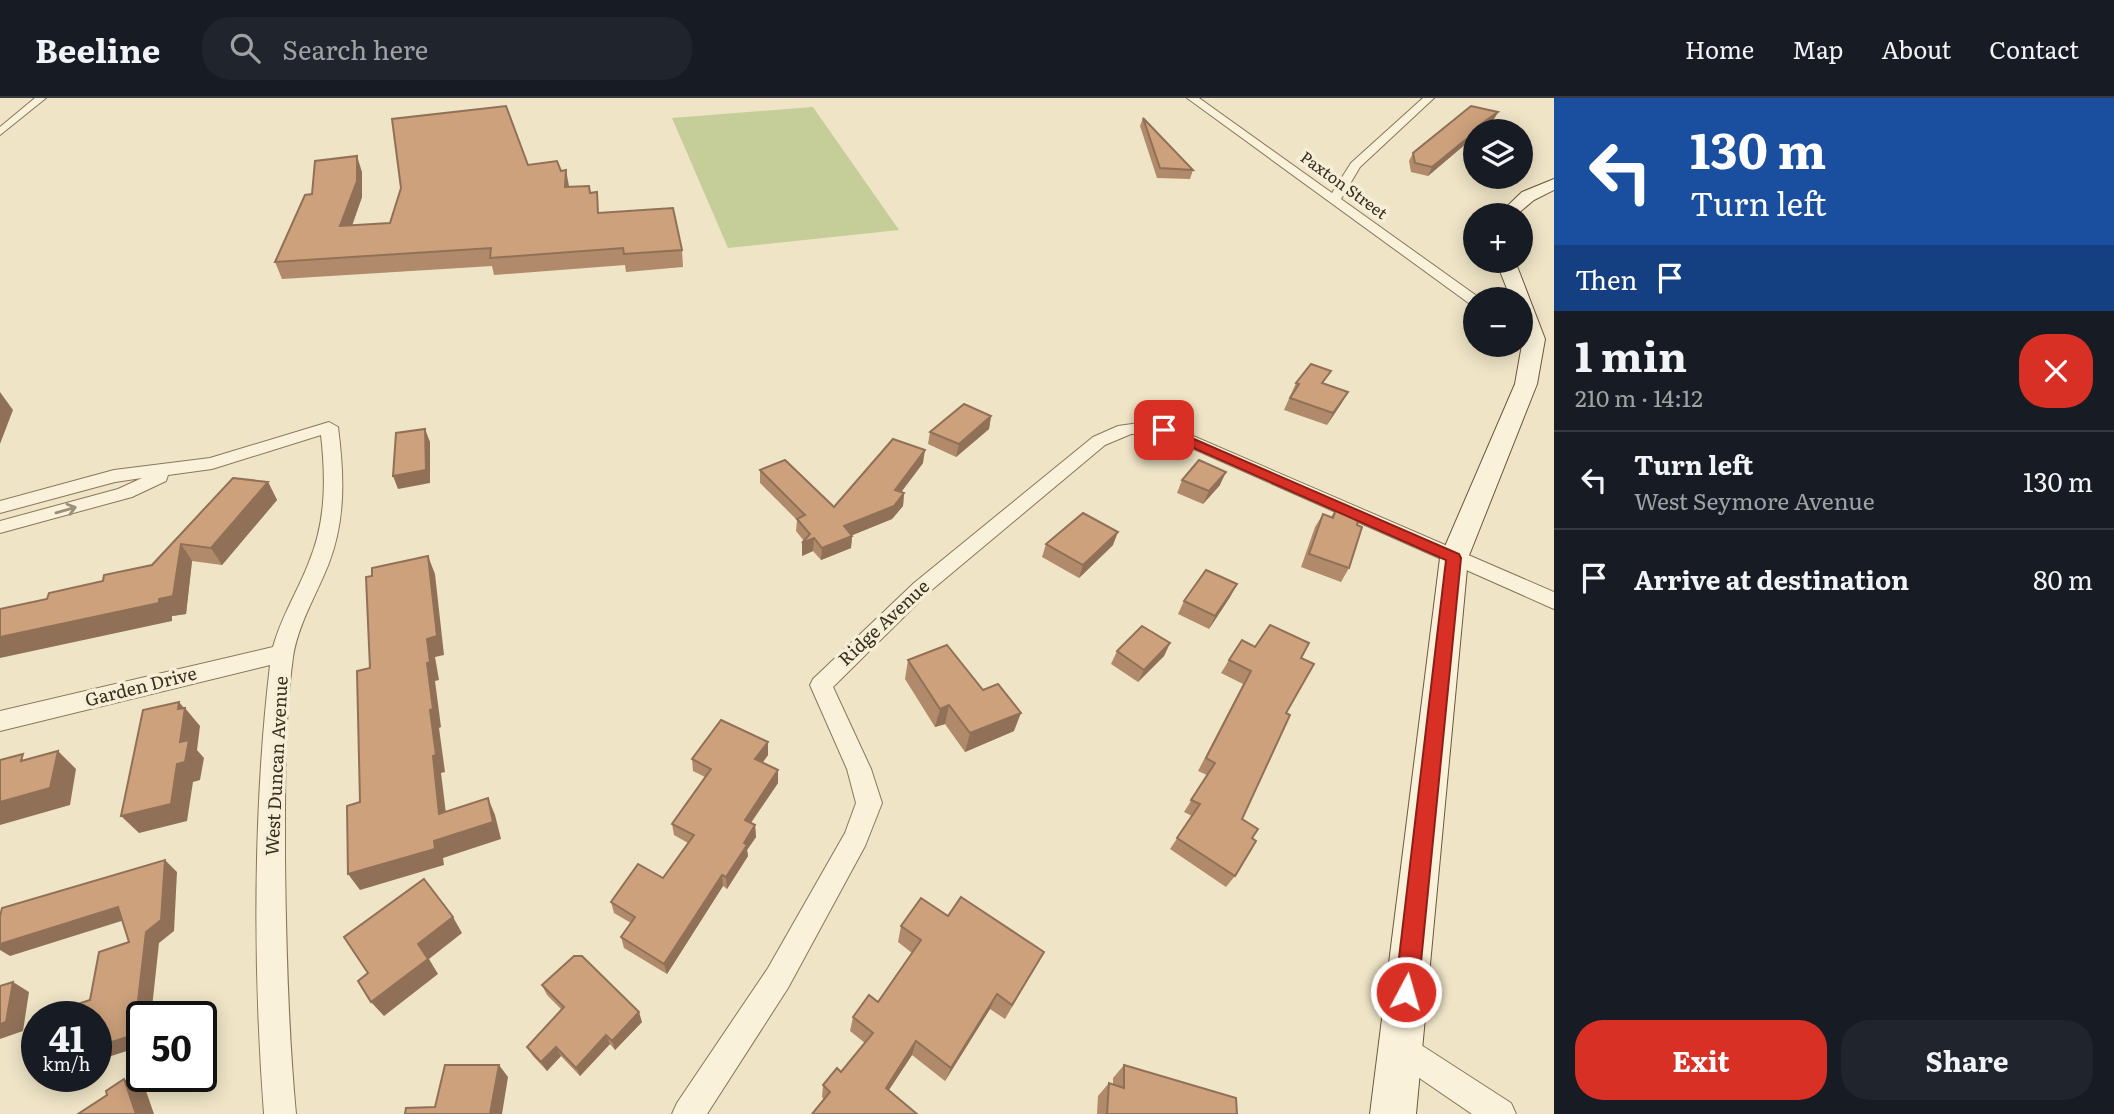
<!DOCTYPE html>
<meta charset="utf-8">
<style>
:root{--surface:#171b24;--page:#20242c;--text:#f1f3f6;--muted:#9ea1a6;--line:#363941;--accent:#d93025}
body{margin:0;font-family:Literata,serif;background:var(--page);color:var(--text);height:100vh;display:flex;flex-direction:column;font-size:26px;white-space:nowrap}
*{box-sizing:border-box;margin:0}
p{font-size:23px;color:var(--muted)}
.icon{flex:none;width:38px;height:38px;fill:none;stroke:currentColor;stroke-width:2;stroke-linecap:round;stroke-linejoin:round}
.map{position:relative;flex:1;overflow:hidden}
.drawer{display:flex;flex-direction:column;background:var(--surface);width:560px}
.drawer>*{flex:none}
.banner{background:#1a4fa0;color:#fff;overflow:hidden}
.tools{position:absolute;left:1463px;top:21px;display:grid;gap:14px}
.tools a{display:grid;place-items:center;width:70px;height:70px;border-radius:50%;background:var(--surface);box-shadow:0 4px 18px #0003;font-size:35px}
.speed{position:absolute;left:21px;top:903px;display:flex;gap:14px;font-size:35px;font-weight:700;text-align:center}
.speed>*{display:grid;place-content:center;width:91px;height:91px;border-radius:50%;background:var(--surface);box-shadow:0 4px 18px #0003;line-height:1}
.speed small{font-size:18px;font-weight:400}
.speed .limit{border:4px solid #111;border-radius:10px;background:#fff;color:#111}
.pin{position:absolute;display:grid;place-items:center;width:60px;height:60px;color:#fff;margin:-30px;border-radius:14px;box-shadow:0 4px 10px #0006}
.me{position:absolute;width:77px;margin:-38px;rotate:6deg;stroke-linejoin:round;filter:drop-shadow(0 0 5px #0008)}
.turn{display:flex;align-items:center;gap:24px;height:147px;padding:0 21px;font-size:32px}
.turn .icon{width:91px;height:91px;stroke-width:2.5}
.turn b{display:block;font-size:49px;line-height:60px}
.then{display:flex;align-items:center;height:66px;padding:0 21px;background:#0003;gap:14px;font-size:26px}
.round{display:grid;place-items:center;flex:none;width:74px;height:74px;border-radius:28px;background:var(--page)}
.overview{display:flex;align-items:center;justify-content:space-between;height:119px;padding:0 21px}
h1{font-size:42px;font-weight:700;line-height:52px}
.cta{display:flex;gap:14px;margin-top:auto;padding:14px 21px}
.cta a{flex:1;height:80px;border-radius:28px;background:var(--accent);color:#fff;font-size:28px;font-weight:700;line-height:80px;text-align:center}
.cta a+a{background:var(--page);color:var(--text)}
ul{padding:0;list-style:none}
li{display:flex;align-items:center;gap:21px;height:98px;padding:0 21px;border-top:2px solid var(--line)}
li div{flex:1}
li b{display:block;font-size:26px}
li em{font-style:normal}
header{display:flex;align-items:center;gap:42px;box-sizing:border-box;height:98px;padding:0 35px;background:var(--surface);border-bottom:2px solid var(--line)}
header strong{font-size:33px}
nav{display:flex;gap:38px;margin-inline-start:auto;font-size:24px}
.search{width:490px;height:63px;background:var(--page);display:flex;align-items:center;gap:18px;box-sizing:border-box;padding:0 24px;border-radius:28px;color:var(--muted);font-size:26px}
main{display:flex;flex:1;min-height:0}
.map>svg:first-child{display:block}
</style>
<header>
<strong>Beeline</strong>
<div class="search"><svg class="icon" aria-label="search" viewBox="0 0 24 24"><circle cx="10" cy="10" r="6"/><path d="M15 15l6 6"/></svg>Search here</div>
<nav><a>Home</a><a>Map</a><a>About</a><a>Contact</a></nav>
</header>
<main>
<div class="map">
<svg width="1554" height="1016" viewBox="0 0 1554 1016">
<rect width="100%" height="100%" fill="#efe4c6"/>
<!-- green -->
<path fill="#c5cd99" d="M 813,9 L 899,132 L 728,150 L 672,20 Z"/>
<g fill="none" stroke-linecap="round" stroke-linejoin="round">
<defs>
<g id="minor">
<path d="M 35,0 L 46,0 L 0,37 L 0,29 Z"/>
<path d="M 1187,0 L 1199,0 L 1332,95 L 1351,65 L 1423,0 L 1434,0 L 1360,69 L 1341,101 L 1481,201 L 1475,201 L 1475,207 L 1470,206 Z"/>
<path d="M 329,324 L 338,329 C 344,376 346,420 329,465 C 317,496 298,526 293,559 C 284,625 285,694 285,761 C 286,846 288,931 296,1016 L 264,1016 C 253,871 253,711 270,567 L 0,633 L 0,613 L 273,549 C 281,519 298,493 309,464 C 326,423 326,381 321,337 L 212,371 L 168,377 L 166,383 L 132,399 L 0,435 L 0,423 L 118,391 L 142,380 L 115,384 L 0,415 L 0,403 L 114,372 L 210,360 Z"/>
<path d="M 1146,324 L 1170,328 L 1554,494 L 1554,511 L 1160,336 L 1131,336 L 1105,347 L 928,495 L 833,589 L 871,671 L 882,705 L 865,748 L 788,890 L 707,1016 L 672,1016 L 677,1005 L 768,870 L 845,735 L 856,705 L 847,671 L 810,587 L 813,581 L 914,485 L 1093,339 L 1118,328 Z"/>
<path d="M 1401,934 L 1511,1005 L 1516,1016 L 1472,1016 L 1390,960 L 1386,949 L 1390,938 Z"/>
</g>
<g id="secondary">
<path d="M 1554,81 L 1554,92 L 1534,102 L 1516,117 L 1498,117 L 1522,94 Z"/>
<path d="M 1496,163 L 1515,163 L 1545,241 L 1537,286 L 1468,460 L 1416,1016 L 1370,1016 L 1440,460 L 1515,286 L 1523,241 L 1521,201 L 1511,201 Z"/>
</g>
</defs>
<!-- minor casing -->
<use href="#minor" stroke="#8a765b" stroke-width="2"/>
<!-- secondary casing -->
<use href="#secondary" stroke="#6c573e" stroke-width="2"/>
<!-- minor -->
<use href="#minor" fill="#f9f1d9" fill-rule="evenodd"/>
<!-- secondary -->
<use href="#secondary" fill="#f9f1d9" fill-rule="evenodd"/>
</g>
<!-- wall -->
<g fill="#b08a6b">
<path d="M 1498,14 L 1494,21 L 1478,33 L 1475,33 L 1475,38 L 1428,78 L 1411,74 L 1409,63 L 1413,55 Z"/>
<path d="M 1143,20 L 1193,72 L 1190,81 L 1157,80 L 1140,28 Z"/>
<path d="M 528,67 L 569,89 L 590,95 L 599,115 L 682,152 L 683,169 L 626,174 L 625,167 L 494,177 L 492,168 L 282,181 L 275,164 L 312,96 L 362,74 L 362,99 L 352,127 L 390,125 Z"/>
<path d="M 1296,285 L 1323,286 L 1348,294 L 1341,306 L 1327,327 L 1284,312 Z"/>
<path d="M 991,318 L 989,331 L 956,359 L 928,346 L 930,334 Z"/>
<path d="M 923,365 L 901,394 L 904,395 L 903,408 L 892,421 L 852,437 L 851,450 L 821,462 L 813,453 L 802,458 L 802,445 L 804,443 L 796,433 L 797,422 L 760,385 L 760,372 L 834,409 Z"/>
<path d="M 233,380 L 268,384 L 277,402 L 222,467 L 192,463 L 186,516 L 172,518 L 172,523 L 47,501 L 152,467 Z"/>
<path d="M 1182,382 L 1220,387 L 1203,406 L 1177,395 Z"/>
<path d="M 1336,411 L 1357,427 L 1349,470 L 1341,484 L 1301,469 L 1315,429 L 1323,416 L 1331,419 Z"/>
<path d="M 1046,446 L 1113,447 L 1079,480 L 1042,459 Z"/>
<path d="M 1237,486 L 1230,499 L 1209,531 L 1178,516 L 1184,503 Z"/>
<path d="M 1170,545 L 1164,558 L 1138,584 L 1111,566 L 1117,553 Z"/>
<path d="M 1255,549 L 1301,560 L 1286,615 L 1242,721 L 1252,740 L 1235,778 L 1226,789 L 1170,751 L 1192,718 L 1184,714 L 1207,677 L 1198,673 L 1243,586 L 1221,575 L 1229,562 Z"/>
<path d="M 908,562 L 1014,633 L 965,654 L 945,626 L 935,629 L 905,581 Z"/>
<path d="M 768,644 L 768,657 L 762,665 L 778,672 L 778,685 L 751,725 L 755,727 L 756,739 L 747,752 L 748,758 L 727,791 L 723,788 L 667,876 L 624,850 L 621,839 L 631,825 L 614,815 L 611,804 L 663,780 L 688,745 L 674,737 L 672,726 L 705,679 L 693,673 L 692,661 Z"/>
<path d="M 948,818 L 1035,870 L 1005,921 L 990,911 L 945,983 L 912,957 L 889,992 L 824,1002 L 822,999 L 823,987 L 841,974 L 865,945 L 850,933 L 853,919 L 878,904 L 912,855 L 898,844 L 901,828 Z"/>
<path d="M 542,887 L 642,924 L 615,952 L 610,946 L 580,978 L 561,958 L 547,973 L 533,958 L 527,949 L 562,912 L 547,897 Z"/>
<path d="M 1124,967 L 1237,1016 L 1097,1016 L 1098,998 L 1109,985 L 1113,987 L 1113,980 Z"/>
</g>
<!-- shaded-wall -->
<g fill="#907157">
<path d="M 1498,14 L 1494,21 L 1478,33 L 1475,33 L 1475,38 L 1428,78 L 1432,69 L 1477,29 Z"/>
<path d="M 357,58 L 362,74 L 362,99 L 346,145 L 340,128 Z"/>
<path d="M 566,72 L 569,88 L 568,105 L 565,89 Z"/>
<path d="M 0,294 L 13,312 L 0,346 Z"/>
<path d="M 1348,294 L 1341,306 L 1327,327 L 1333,315 Z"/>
<path d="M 991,318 L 989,331 L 956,359 L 959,346 Z"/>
<path d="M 425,331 L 430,344 L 430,385 L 398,391 L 393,378 Z"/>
<path d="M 925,352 L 923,365 L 893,405 L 895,392 Z"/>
<path d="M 1226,374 L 1220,387 L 1203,406 L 1209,393 Z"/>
<path d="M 268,384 L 277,402 L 222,467 L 211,450 Z"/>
<path d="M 904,395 L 903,408 L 892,421 L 843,441 L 844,428 Z"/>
<path d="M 1118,434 L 1113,447 L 1079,480 L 1083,467 Z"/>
<path d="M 852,438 L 851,450 L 821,462 L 822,450 Z"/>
<path d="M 814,440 L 813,453 L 802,458 L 802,445 Z"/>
<path d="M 181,446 L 192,463 L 186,516 L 172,518 L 172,523 L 0,560 L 0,539 L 159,501 Z"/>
<path d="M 428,458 L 435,476 L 444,557 L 435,559 L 439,582 L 435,583 L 441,629 L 439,630 L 445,674 L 441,675 L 448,732 L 439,716 L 433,658 L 427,565 Z"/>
<path d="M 1237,486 L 1230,499 L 1209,531 L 1215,518 Z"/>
<path d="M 1170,545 L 1164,558 L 1138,584 L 1144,572 Z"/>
<path d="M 179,604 L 185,611 L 185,610 L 200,628 L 197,652 L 204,660 L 200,682 L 193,684 L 187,723 L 139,735 L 121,718 L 178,611 Z"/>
<path d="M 949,607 L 945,626 L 935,629 L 940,611 Z"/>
<path d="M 1021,615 L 1014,633 L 965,654 L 970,635 Z"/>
<path d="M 768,644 L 768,657 L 756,674 L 755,661 Z"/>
<path d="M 58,653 L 76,671 L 70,707 L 0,727 L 0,704 Z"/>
<path d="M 778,672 L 778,685 L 745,733 L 745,722 Z"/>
<path d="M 488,700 L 495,717 L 501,741 L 443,760 L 444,767 L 360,792 L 348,776 L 434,743 Z"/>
<path d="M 755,727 L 756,739 L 747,752 L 748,758 L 727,791 L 726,779 L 744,745 Z"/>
<path d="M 165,762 L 177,774 L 174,833 L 159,845 L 151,919 L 142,919 L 142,948 L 96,963 L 96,949 L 146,834 Z"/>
<path d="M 722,777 L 723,788 L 667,876 L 664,866 Z"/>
<path d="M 118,809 L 131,820 L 10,858 L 0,852 L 0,846 Z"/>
<path d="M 453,819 L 462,835 L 429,861 L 438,876 L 384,918 L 371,904 L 418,846 Z"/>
<path d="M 13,884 L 29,894 L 23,933 L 0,941 L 0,926 Z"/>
<path d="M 997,896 L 990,911 L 945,983 L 951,970 Z"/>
<path d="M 639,914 L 642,924 L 615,952 L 612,943 Z"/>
<path d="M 606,937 L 610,946 L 580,978 L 576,970 Z"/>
<path d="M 916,943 L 912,957 L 882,1002 L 886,990 Z"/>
<path d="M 556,949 L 561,958 L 547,973 L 541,964 Z"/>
<path d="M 499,967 L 508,979 L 502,1016 L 490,1016 Z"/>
<path d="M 124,981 L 146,993 L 154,1016 L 136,1016 Z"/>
</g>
<!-- building -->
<g fill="#cda17c" stroke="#907157" stroke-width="2">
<path d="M 506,8 L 528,67 L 557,63 L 561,73 L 566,72 L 565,89 L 589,88 L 590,95 L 597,94 L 598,115 L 673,110 L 682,152 L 624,156 L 623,150 L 490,160 L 491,150 L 275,164 L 305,97 L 312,96 L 315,63 L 357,58 L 357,83 L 340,128 L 390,125 L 401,90 L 392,21 Z"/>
<path d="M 1471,8 L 1498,14 L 1477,29 L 1480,30 L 1432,69 L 1415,65 L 1413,55 Z"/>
<path d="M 1143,20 L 1193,72 L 1160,70 Z"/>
<path d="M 1311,266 L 1331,273 L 1322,285 L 1348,294 L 1333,315 L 1290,300 L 1299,286 L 1296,285 Z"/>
<path d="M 964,306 L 991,318 L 959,346 L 930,334 Z"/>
<path d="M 425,331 L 426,372 L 393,378 L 396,335 Z"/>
<path d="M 893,341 L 925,352 L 895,392 L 904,395 L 894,408 L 844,428 L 852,438 L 822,450 L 814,440 L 802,445 L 810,436 L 797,421 L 805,417 L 760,372 L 785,362 L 834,409 Z"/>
<path d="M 1199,362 L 1226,374 L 1209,393 L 1182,382 Z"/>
<path d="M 233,380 L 268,384 L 211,450 L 181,446 L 173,498 L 159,501 L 159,505 L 0,539 L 0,511 L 47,501 L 49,495 L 103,483 L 104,477 L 152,467 Z"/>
<path d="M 1336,411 L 1359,419 L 1357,427 L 1362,429 L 1349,470 L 1309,456 L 1323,416 L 1333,420 Z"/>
<path d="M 1083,415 L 1118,434 L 1083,467 L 1046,446 Z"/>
<path d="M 428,458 L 437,538 L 427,541 L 430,564 L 427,565 L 433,611 L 430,612 L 436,657 L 433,658 L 439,716 L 488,700 L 493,724 L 434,743 L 435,751 L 348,776 L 347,708 L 360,704 L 357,573 L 370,570 L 366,479 L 372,478 L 372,470 Z"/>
<path d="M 1206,472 L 1237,486 L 1215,518 L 1184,503 Z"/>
<path d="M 1270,527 L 1309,545 L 1301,560 L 1314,566 L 1286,615 L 1290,617 L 1242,721 L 1258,731 L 1252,740 L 1256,743 L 1235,778 L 1177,740 L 1200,706 L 1191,702 L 1215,665 L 1206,660 L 1251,573 L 1229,562 L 1242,542 L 1255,549 Z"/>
<path d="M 1142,528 L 1170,545 L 1144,572 L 1117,553 Z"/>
<path d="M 947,547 L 983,592 L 998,586 L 1021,615 L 970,635 L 949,607 L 940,611 L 908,562 Z"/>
<path d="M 179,604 L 178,611 L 185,610 L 180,644 L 189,642 L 185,664 L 177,666 L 171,706 L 121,718 L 143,612 Z"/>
<path d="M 721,622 L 768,644 L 755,661 L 778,672 L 745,722 L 755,727 L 744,745 L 747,747 L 726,779 L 722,777 L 664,866 L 621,839 L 635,819 L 611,804 L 638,766 L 663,780 L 694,737 L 672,726 L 711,671 L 692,661 Z"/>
<path d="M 58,653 L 50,690 L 0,704 L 0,662 L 23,656 L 21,663 Z"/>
<path d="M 165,762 L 161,822 L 146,834 L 134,937 L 96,949 L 96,919 L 41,919 L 41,918 L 90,902 L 99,854 L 129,844 L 118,809 L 0,846 L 0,818 L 2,810 Z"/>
<path d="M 424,781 L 453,819 L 418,846 L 428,861 L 371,904 L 358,883 L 368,875 L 344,839 Z"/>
<path d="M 961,799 L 1044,854 L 1012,907 L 997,896 L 951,970 L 916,943 L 886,990 L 917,1016 L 812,1016 L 830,994 L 823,987 L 837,970 L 841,974 L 873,935 L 853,919 L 869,897 L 878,904 L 921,842 L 901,828 L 921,800 L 948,818 Z"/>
<path d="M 574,858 L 582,858 L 639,914 L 612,943 L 606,937 L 576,970 L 556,949 L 541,964 L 527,949 L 564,909 L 542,887 Z"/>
<path d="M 13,884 L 6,924 L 0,926 L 0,888 Z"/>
<path d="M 37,945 L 37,969 L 32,970 Z"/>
<path d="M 445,967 L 499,967 L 490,1016 L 405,1016 L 406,1010 L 435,1009 Z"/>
<path d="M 1124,967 L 1236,1000 L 1237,1016 L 1107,1016 L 1109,985 L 1124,990 Z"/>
<path d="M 124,981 L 136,1016 L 78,1016 L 107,997 L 106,993 Z"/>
</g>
<!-- one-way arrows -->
<defs><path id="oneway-shaft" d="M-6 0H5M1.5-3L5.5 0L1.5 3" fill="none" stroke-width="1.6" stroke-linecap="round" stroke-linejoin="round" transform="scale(1.75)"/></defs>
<use stroke="#9a907c" href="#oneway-shaft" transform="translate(66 412) rotate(-16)"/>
<!-- route -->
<path fill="#d93025" stroke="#8d1f18" stroke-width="2" d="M 1164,328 L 1459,456 L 1461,460 L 1418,894 L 1414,902 L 1406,906 L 1399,902 L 1395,894 L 1446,462 L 1160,335 L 1160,329 Z"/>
<g text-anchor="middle" stroke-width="7" stroke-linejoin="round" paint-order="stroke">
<!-- far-street labels -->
<g font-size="16" fill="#3a2e1f" stroke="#f6eed6">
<text transform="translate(1344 87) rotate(36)" y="6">Paxton Street</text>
</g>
<!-- street labels -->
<g font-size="18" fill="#3a2e1f" stroke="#f6eed6">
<text transform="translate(884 525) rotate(-43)" y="6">Ridge Avenue</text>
<text transform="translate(141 589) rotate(-14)" y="6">Garden Drive</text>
<text transform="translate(277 668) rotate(-87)" y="6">West Duncan Avenue</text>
</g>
</g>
</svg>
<div class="tools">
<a><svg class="icon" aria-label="layers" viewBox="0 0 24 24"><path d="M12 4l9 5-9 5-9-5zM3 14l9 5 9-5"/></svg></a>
<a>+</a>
<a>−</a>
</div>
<div class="speed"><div>41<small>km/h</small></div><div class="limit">50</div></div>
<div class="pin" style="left:1164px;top:332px;background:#d93025"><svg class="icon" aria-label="arrive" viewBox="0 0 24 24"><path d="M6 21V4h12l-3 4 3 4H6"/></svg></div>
<svg class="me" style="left:1406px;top:894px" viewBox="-20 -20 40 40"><circle r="17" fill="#d93025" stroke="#fff" stroke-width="3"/><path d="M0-11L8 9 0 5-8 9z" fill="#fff"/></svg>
</div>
<section class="drawer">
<div class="banner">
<div class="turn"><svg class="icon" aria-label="left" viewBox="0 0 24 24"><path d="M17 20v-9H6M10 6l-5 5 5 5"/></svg><div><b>130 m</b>Turn left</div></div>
<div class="then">Then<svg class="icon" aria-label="arrive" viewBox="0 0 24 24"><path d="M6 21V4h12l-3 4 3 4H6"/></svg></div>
</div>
<div class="overview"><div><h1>1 min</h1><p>210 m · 14:12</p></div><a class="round" style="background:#d93025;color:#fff"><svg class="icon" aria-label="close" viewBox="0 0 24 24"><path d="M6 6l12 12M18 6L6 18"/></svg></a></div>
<ul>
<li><svg class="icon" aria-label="left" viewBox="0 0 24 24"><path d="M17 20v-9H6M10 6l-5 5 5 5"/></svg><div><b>Turn left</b><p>West Seymore Avenue</p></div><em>130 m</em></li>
<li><svg class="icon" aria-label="arrive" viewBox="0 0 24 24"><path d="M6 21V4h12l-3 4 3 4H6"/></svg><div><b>Arrive at destination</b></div><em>80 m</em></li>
</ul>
<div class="cta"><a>Exit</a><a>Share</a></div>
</section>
</main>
